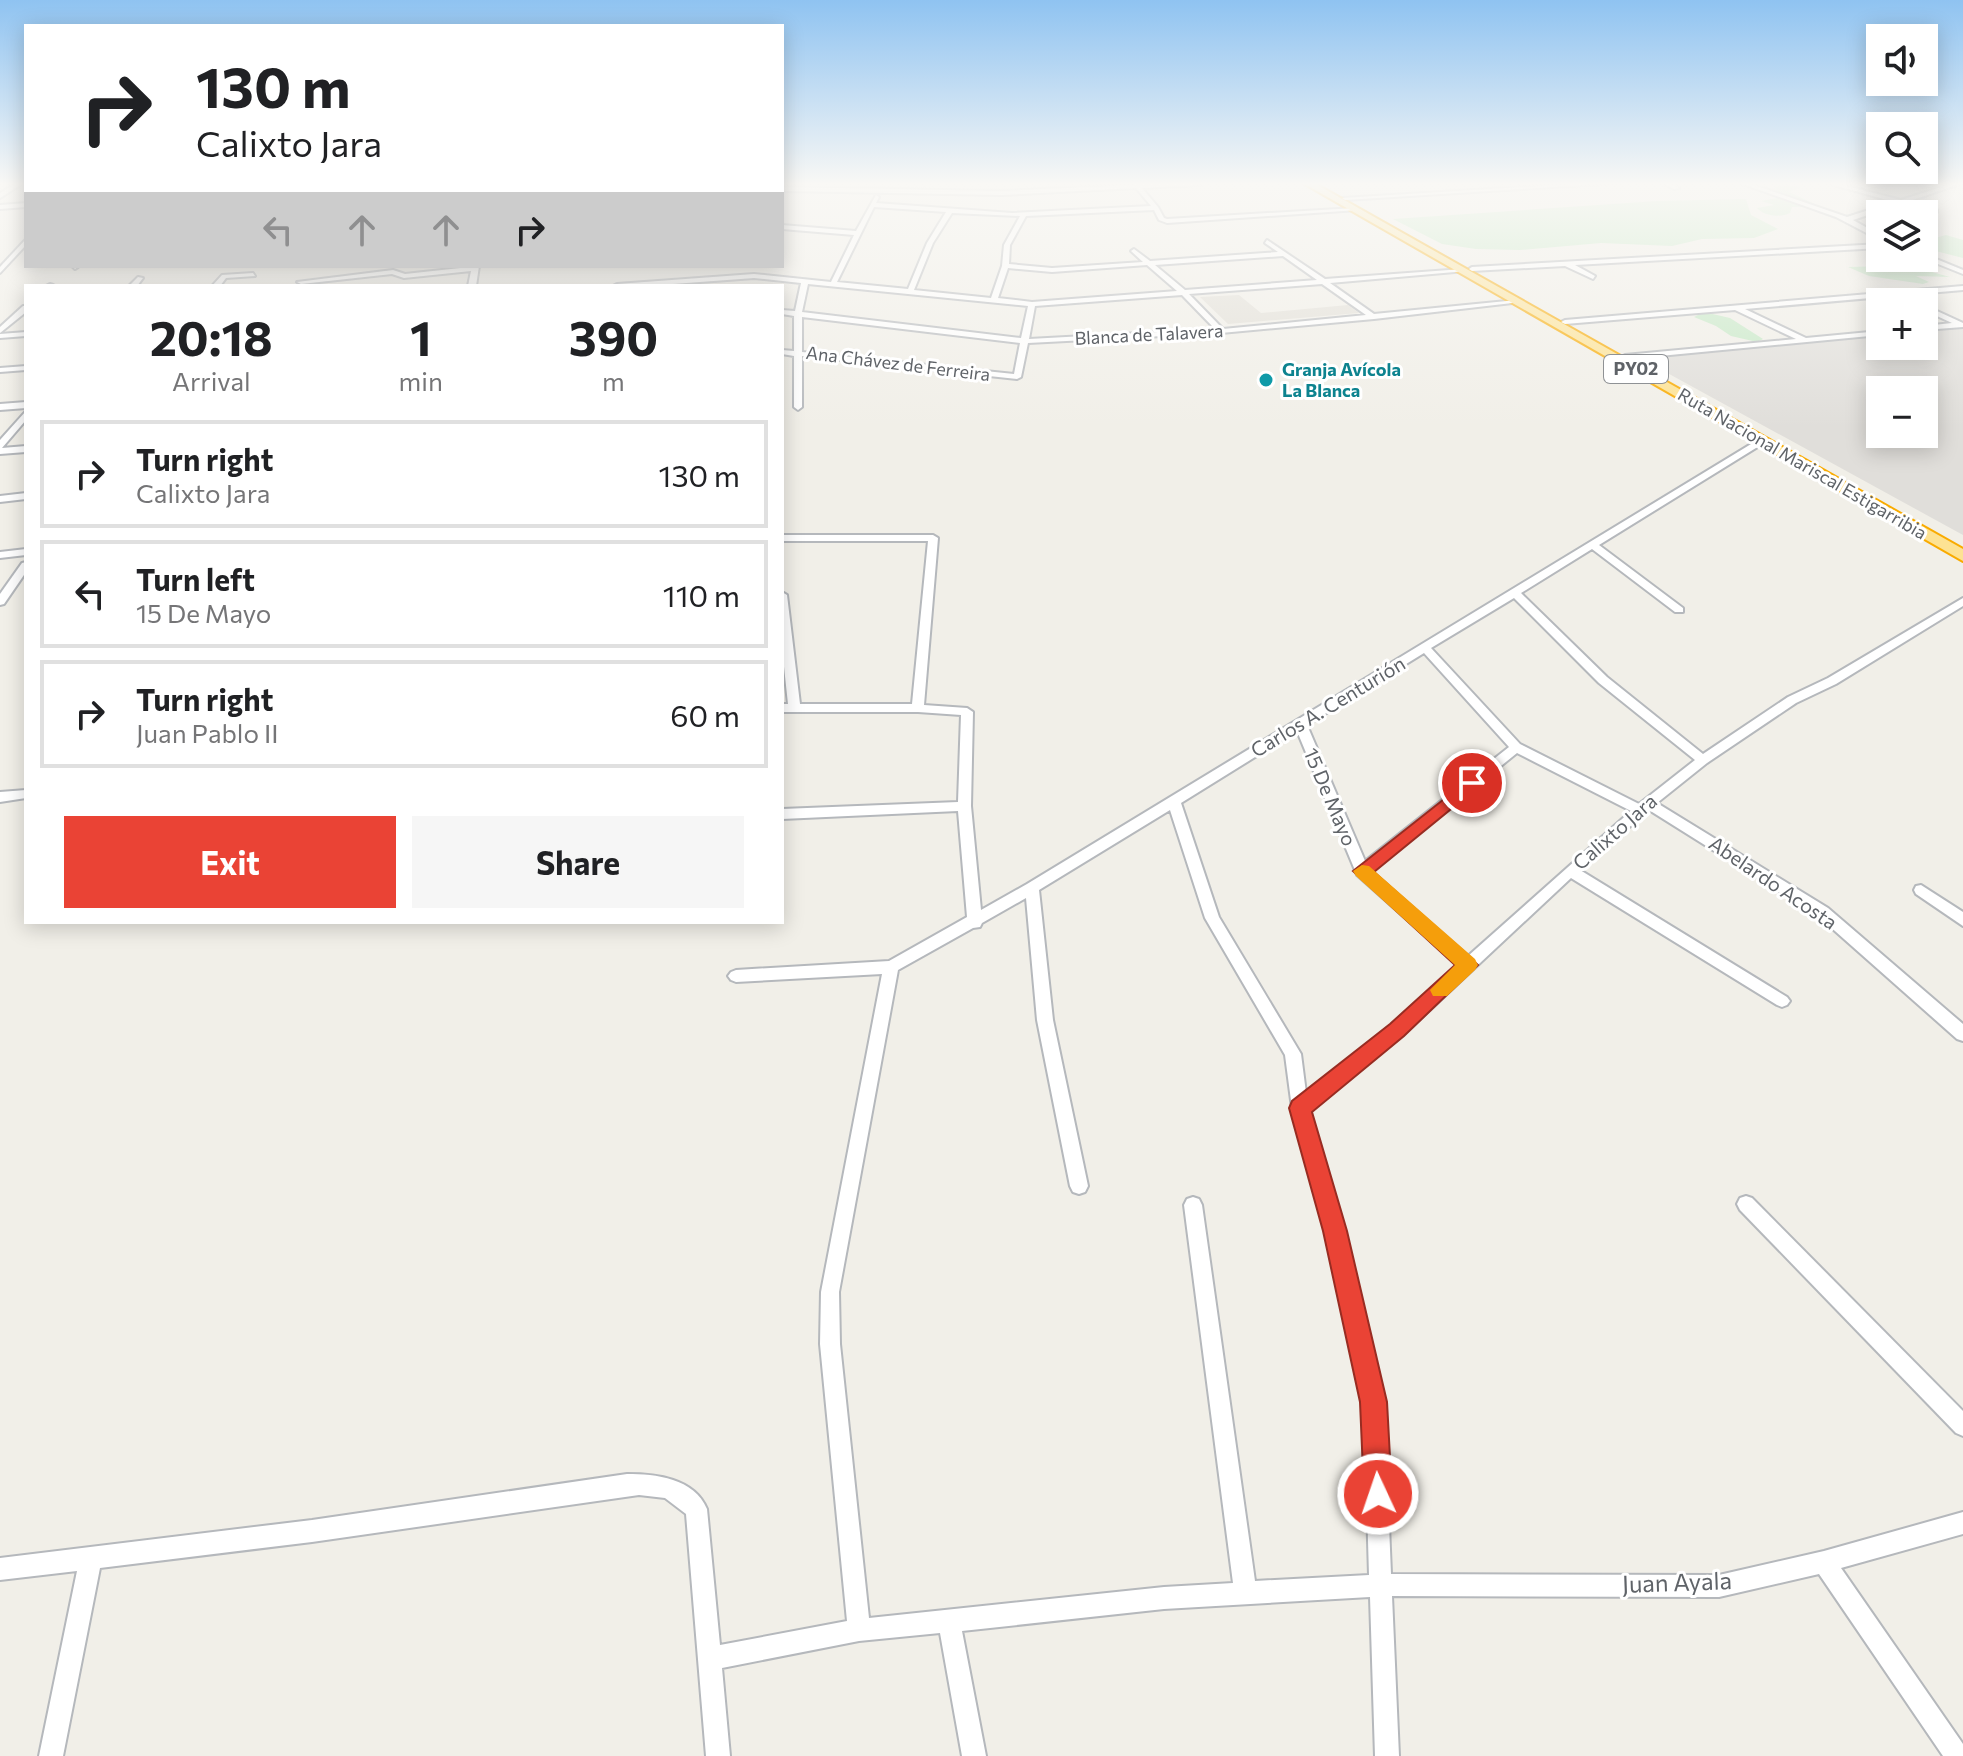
<!DOCTYPE html>
<meta charset="utf-8">
<style>
:root{--surface:#fff;--page:#f6f6f6;--text:#202124;--muted:#757577;--line:#e0e0e0;--accent:#ea4335}
body{margin:0;font-family:Commissioner,sans-serif;background:var(--page);color:var(--text);height:100vh;display:flex;flex-direction:column;font-size:30px;white-space:nowrap}
*{box-sizing:border-box;margin:0}
p{font-size:26px;color:var(--muted)}
.icon{flex:none;width:44px;height:44px;fill:none;stroke:currentColor;stroke-width:2;stroke-linecap:round;stroke-linejoin:round}
.map{position:relative;flex:1;overflow:hidden}
.panel{position:absolute;left:24px;top:284px;width:760px;height:640px;display:flex;flex-direction:column;background:var(--surface);border-radius:0px;box-shadow:0 4px 20px #0003}
.panel>*{flex:none}
.top-card{position:absolute;left:24px;top:24px;width:760px;height:244px;border-radius:0px;box-shadow:0 4px 20px #0003;background:#fff;color:var(--text);overflow:hidden}
.buttons{position:absolute;left:1866px;top:24px;display:grid;gap:16px}
.buttons a{display:grid;place-items:center;width:72px;height:72px;border-radius:0px;background:var(--surface);box-shadow:0 4px 20px #0003;font-size:40px}
.pin{position:absolute;display:grid;place-items:center;width:68px;height:68px;color:#fff;margin:-34px;border:4px solid #fff;border-radius:50%;box-shadow:0 2px 8px #0007}
.me{position:absolute;width:88px;margin:-44px;rotate:357deg;stroke-linejoin:round;filter:drop-shadow(0 0 6px #0008)}
.turn{display:flex;align-items:center;gap:28px;height:168px;padding:0 40px;font-size:36px}
.turn .icon{width:104px;height:104px;stroke-width:2.5}
.turn b{display:block;font-size:56px;line-height:68px}
.lanes{display:flex;align-items:center;height:76px;padding:0 40px;background:#0003;justify-content:center;gap:40px;direction:ltr}
.lanes .off{opacity:.35}
.eta{display:flex;justify-content:space-evenly;align-items:center;height:136px;text-align:center}
.eta b{font-size:48px;font-weight:700;line-height:56px}
.action{display:flex;gap:16px;margin-top:auto;padding:16px 40px}
.action a{flex:1;height:92px;border-radius:0px;background:var(--accent);color:#fff;font-size:32px;font-weight:700;line-height:92px;text-align:center}
.action a+a{background:var(--page);color:var(--text)}
ul{padding:0;list-style:none}
li{display:flex;align-items:center;gap:24px;height:108px;margin:0 16px 12px;padding:0 24px;border:4px solid var(--line);border-radius:0px}
li div{flex:1}
li b{display:block;font-size:30px}
li em{font-style:normal}
.map>svg:first-child{display:block}
</style>
<div class="map">
<svg width="1963" height="1756" viewBox="0 0 1963 1756">
<rect width="100%" height="100%" fill="#f1efe8"/>
<!-- industrial -->
<path fill="#e0deda" fill-rule="evenodd" d="M 1963,328 L 1963,535 L 1640,358 L 1880,336 L 1880,346 L 1924,346 L 1924,331 ZM 1880,390 L 1924,390 L 1924,434 L 1880,434 Z"/>
<!-- education -->
<path fill="#e1ded6" d="M 1239,295 L 1261,313 L 1348,305 L 1359,313 L 1228,324 L 1200,297 Z"/>
<!-- green -->
<g fill="#c5e8c5">
<path d="M 1774,183 L 1788,183 L 1784,184 L 1801,187 L 1789,192 L 1819,206 L 1792,207 L 1790,213 C 1780,218 1764,216 1757,208 L 1774,205 L 1761,201 L 1782,197 L 1771,190 L 1778,186 Z"/>
<path d="M 1746,199 L 1751,215 L 1778,229 L 1754,238 L 1702,239 L 1672,246 L 1601,243 L 1520,250 L 1476,249 L 1442,244 L 1393,219 L 1657,201 Z"/>
<path d="M 1946,235 L 1963,240 L 1963,258 L 1924,248 L 1924,241 Z"/>
<path d="M 1892,261 L 1950,277 L 1916,276 L 1929,282 L 1923,284 L 1869,276 L 1848,267 L 1887,266 Z"/>
<path d="M 1704,312 L 1730,318 L 1763,339 L 1757,342 L 1731,336 L 1716,326 L 1694,317 Z"/>
</g>
<g fill="none" stroke-linecap="round" stroke-linejoin="round">
<defs>
<g id="minor">
<path d="M 17,183 L 23,183 L 0,198 L 0,193 Z"/>
<path d="M 1132,183 L 1202,183 L 1199,185 L 1142,188 L 1158,207 L 1164,218 L 1167,219 L 1355,208 L 1358,210 L 1167,223 L 1159,220 L 1154,210 L 1026,216 L 1010,245 L 1009,264 L 1052,268 L 1143,262 L 1131,251 L 1134,249 L 1150,261 L 1278,252 L 1265,243 L 1267,240 L 1325,279 L 1463,269 L 1466,271 L 1330,283 L 1374,314 L 1517,300 L 1521,302 L 1374,319 L 1221,333 L 1028,343 L 1021,377 L 1017,379 L 802,356 L 802,407 L 798,410 L 794,407 L 794,356 L 782,354 L 782,350 L 794,351 L 794,316 L 782,314 L 782,310 L 795,311 L 801,283 L 754,278 L 646,286 L 613,286 L 617,284 L 754,274 L 831,282 L 854,235 L 782,229 L 782,225 L 856,231 L 876,195 L 879,197 L 876,203 L 1012,213 L 1151,206 L 1136,188 L 1002,195 L 782,191 L 782,187 L 1002,191 L 1133,185 ZM 874,207 L 946,212 L 927,243 L 908,289 L 837,282 ZM 952,213 L 1020,216 L 1004,245 L 1002,266 L 991,298 L 914,290 L 933,243 ZM 1283,256 L 1317,280 L 1185,290 L 1155,265 ZM 1147,265 L 1177,291 L 1032,302 L 998,298 L 1008,268 L 1052,272 ZM 808,284 L 1028,306 L 1021,338 L 802,312 ZM 1322,284 L 1366,315 L 1223,329 L 1189,294 ZM 1182,295 L 1215,329 L 1029,339 L 1035,306 ZM 802,317 L 1020,343 L 1014,374 L 802,352 Z"/>
<path d="M 1589,183 L 1617,183 L 1345,200 L 1342,198 Z"/>
<path d="M 1662,183 L 1669,183 L 1679,188 L 1674,189 Z"/>
<path d="M 1740,183 L 1748,183 L 1847,217 L 1894,202 L 1827,183 L 1835,183 L 1901,200 L 1954,183 L 1962,183 L 1907,202 L 1937,210 L 1937,212 L 1901,204 L 1853,220 L 1880,235 L 1880,240 L 1836,217 Z"/>
<path d="M 26,203 L 26,207 L 0,209 L 0,205 Z"/>
<path d="M 26,239 L 26,245 L 0,273 L 0,267 Z"/>
<path d="M 1880,244 L 1880,248 L 1575,265 L 1595,276 L 1593,279 L 1565,266 L 1472,271 L 1469,269 L 1472,267 Z"/>
<path d="M 1924,254 L 1963,270 L 1963,274 L 1923,258 Z"/>
<path d="M 72,266 L 78,266 L 78,267 L 75,269 Z"/>
<path d="M 479,266 L 476,286 L 468,286 L 471,271 L 404,278 L 392,274 L 301,284 L 297,282 L 393,270 L 405,274 Z"/>
<path d="M 253,273 L 255,276 L 226,278 L 220,286 L 212,286 L 222,275 Z"/>
<path d="M 138,277 L 143,278 L 137,286 L 129,286 Z"/>
<path d="M 50,284 L 53,285 L 55,286 L 46,286 Z"/>
<path d="M 1963,286 L 1963,290 L 1745,309 L 1806,338 L 1880,331 L 1880,335 L 1628,359 L 1625,359 L 1625,355 L 1796,339 L 1735,310 L 1565,324 L 1561,322 L 1565,320 Z"/>
<path d="M 1924,305 L 1963,323 L 1963,327 L 1924,330 L 1924,326 L 1952,323 L 1924,310 Z"/>
<path d="M 23,306 L 26,306 L 26,312 L 0,333 L 0,327 Z"/>
<path d="M 26,332 L 26,336 L 0,338 L 0,334 Z"/>
<path d="M 26,366 L 26,370 L 0,372 L 0,368 Z"/>
<path d="M 26,402 L 26,408 L 0,410 L 0,404 Z"/>
<path d="M 26,411 L 26,420 L 2,448 L 26,446 L 26,452 L 0,454 L 0,440 Z"/>
<path d="M 1761,438 L 1764,439 L 1764,443 L 1599,545 L 1683,608 L 1683,612 L 1675,612 L 1592,549 L 1521,593 L 1607,677 L 1703,754 L 1788,697 L 1828,678 L 1963,598 L 1963,606 L 1836,684 L 1796,703 L 1707,763 L 1657,803 L 1828,908 L 1963,1024 L 1963,1041 L 1957,1039 L 1818,916 L 1649,810 L 1580,870 L 1787,997 L 1790,1001 L 1787,1005 L 1782,1007 L 1777,1005 L 1571,878 L 1403,1035 L 1309,1111 L 1344,1231 L 1384,1402 L 1391,1574 L 1719,1575 L 1824,1551 L 1963,1512 L 1963,1534 L 1841,1568 L 1963,1744 L 1963,1756 L 1943,1756 L 1819,1574 L 1719,1597 L 1392,1596 L 1399,1756 L 1375,1756 L 1370,1597 L 1164,1609 L 962,1631 L 986,1756 L 962,1756 L 940,1633 L 859,1641 L 722,1668 L 730,1756 L 706,1756 L 686,1514 L 665,1498 L 639,1495 L 312,1542 L 100,1568 L 63,1756 L 39,1756 L 77,1571 L 0,1580 L 0,1558 L 312,1520 L 627,1474 C 656,1474 694,1478 707,1509 L 720,1645 L 847,1621 L 820,1344 L 821,1292 L 882,974 L 736,982 L 731,980 L 728,976 L 731,972 L 736,970 L 889,961 L 967,917 L 958,811 L 782,819 L 782,809 L 958,802 L 961,715 L 918,712 L 782,712 L 782,704 L 788,704 L 782,648 L 782,592 L 787,595 L 800,704 L 912,704 L 928,541 L 782,541 L 782,535 L 933,535 L 938,538 L 924,705 L 967,708 L 973,712 L 971,806 L 981,910 L 1027,884 ZM 1514,598 L 1599,683 L 1695,760 L 1639,804 L 1520,744 L 1431,648 ZM 1424,653 L 1509,747 L 1365,861 L 1307,725 ZM 1297,731 L 1357,875 L 1458,965 L 1391,1025 L 1306,1093 L 1301,1054 L 1219,917 L 1181,803 ZM 1517,753 L 1631,811 L 1468,956 L 1371,871 ZM 1170,810 L 1205,918 L 1285,1055 L 1292,1108 L 1326,1231 L 1364,1402 L 1369,1575 L 1255,1581 L 1202,1205 L 1199,1199 L 1193,1197 L 1187,1199 L 1184,1205 L 1233,1583 L 1164,1587 L 869,1618 L 840,1344 L 839,1292 L 898,970 L 973,928 L 980,927 L 982,923 L 1026,898 L 1037,1020 L 1070,1186 L 1073,1192 L 1079,1194 L 1085,1192 L 1088,1186 L 1053,1020 L 1039,890 Z"/>
<path d="M 26,493 L 26,499 L 0,502 L 0,496 Z"/>
<path d="M 26,549 L 26,555 L 0,558 L 0,552 Z"/>
<path d="M 26,562 L 26,572 L 4,604 L 0,605 L 0,594 L 22,563 Z"/>
<path d="M 26,790 L 26,798 L 0,802 L 0,792 Z"/>
<path d="M 1921,885 L 1963,912 L 1963,926 L 1916,894 L 1914,890 L 1916,886 Z"/>
<path d="M 1746,1196 L 1752,1198 L 1963,1411 L 1963,1436 L 1956,1433 L 1740,1210 L 1737,1204 L 1740,1198 Z"/>
</g>
<path id="highway" d="M 1303,183 L 1314,183 L 1963,549 L 1963,561 Z"/>
</defs>
<!-- minor casing -->
<use href="#minor" stroke="#b5b8bc" stroke-width="4"/>
<!-- highway casing -->
<use href="#highway" stroke="#f9ab00" stroke-width="4"/>
<!-- minor -->
<use href="#minor" fill="#fff" fill-rule="evenodd"/>
<!-- highway -->
<use href="#highway" fill="#fde293" fill-rule="evenodd"/>
</g>
<!-- sky -->
<linearGradient id="sky" x2="0" y2="1"><stop stop-color="#8fc3f1"/><stop offset="0.43" stop-color="#f9f8f5"/><stop offset="1" stop-color="#f9f8f5" stop-opacity="0"/></linearGradient>
<rect width="1963" height="428" fill="url(#sky)"/>
<!-- route -->
<path fill="#ea4335" stroke="#982c22" stroke-width="2" d="M 1472,777 L 1480,783 L 1478,787 L 1374,872 L 1478,965 L 1404,1036 L 1312,1112 L 1347,1231 L 1387,1402 L 1392,1494 L 1388,1503 L 1378,1507 L 1368,1503 L 1364,1494 L 1360,1402 L 1323,1231 L 1289,1108 L 1292,1101 L 1390,1024 L 1455,965 L 1353,871 Z"/>
<!-- slow -->
<path fill="#f59e0b" d="M 1362,865 L 1369,866 L 1475,959 L 1478,965 L 1475,970 L 1447,996 L 1433,996 L 1430,990 L 1455,965 L 1356,876 L 1353,871 Z"/>
<!-- markers -->
<circle fill="#0f9aa8" stroke="#fff" stroke-width="3" cx="1266" cy="380" r="8"/>
<g text-anchor="middle" stroke-width="6" stroke-linejoin="round" paint-order="stroke">
<!-- far-street labels -->
<g font-size="18" fill="#5f6368" stroke="#fff">
<text transform="translate(1149 335) rotate(-3)" y="6">Blanca de Talavera</text>
<text transform="translate(898 364) rotate(7)" y="6">Ana Chávez de Ferreira</text>
<text transform="translate(1802 464) rotate(30)" y="6">Ruta Nacional Mariscal Estigarribia</text>
</g>
<!-- shield labels -->
<rect fill="#fff" stroke="#8f9295" stroke-width="2" x="1604" y="355" width="64" height="28" rx="6"/>
<g font-size="18" font-weight="bold" fill="#5f6368">
<text x="1636" y="375">PY02</text>
</g>
<!-- far-culture labels -->
<g font-size="18" font-weight="bold" fill="#0d838f" stroke="#fff" text-anchor="start">
<text x="1282" y="376">Granja Avícola<tspan x="1282" dy="21">La Blanca</tspan></text>
</g>
<!-- street labels -->
<g font-size="20" fill="#5f6368" stroke="#fff">
<text transform="translate(1328 707) rotate(-31)" y="7">Carlos A. Centurión</text>
<text transform="translate(1330 797) rotate(67)" y="7">15 De Mayo</text>
<text transform="translate(1615 832) rotate(-41)" y="7">Calixto Jara</text>
<text transform="translate(1773 883) rotate(34)" y="7">Abelardo Acosta</text>
</g>
<!-- near-street labels -->
<g font-size="24" fill="#5f6368" stroke="#fff">
<text transform="translate(1677 1583) rotate(-2)" y="8">Juan Ayala</text>
</g>
</g>
</svg>
<div class="buttons">
<a><svg class="icon" aria-label="sound" viewBox="0 0 24 24"><path d="M4 9h4l5-4v14l-5-4H4zM17 9q2 3 0 6"/></svg></a>
<a><svg class="icon" aria-label="search" viewBox="0 0 24 24"><circle cx="10" cy="10" r="6"/><path d="M15 15l6 6"/></svg></a>
<a><svg class="icon" aria-label="layers" viewBox="0 0 24 24"><path d="M12 4l9 5-9 5-9-5zM3 14l9 5 9-5"/></svg></a>
<a>+</a>
<a>−</a>
</div>
<div class="pin" style="left:1472px;top:783px;background:#d93025"><svg class="icon" aria-label="arrive" viewBox="0 0 24 24"><path d="M6 21V4h12l-3 4 3 4H6"/></svg></div>
<svg class="me" style="left:1378px;top:1494px" viewBox="-20 -20 40 40"><circle r="17" fill="#ea4335" stroke="#fff" stroke-width="3"/><path d="M0-11L8 9 0 5-8 9z" fill="#fff"/></svg>
<div class="top-card">
<div class="turn"><svg class="icon" aria-label="right" viewBox="0 0 24 24"><path d="M7 20v-9h11M14 6l5 5-5 5"/></svg><div><b>130 m</b>Calixto Jara</div></div>
<div class="lanes"><svg class="icon off" aria-label="left" viewBox="0 0 24 24"><path d="M17 20v-9H6M10 6l-5 5 5 5"/></svg><svg class="icon off" aria-label="ahead" viewBox="0 0 24 24"><path d="M12 20V5M6 11l6-6 6 6"/></svg><svg class="icon off" aria-label="ahead" viewBox="0 0 24 24"><path d="M12 20V5M6 11l6-6 6 6"/></svg><svg class="icon" aria-label="right" viewBox="0 0 24 24"><path d="M7 20v-9h11M14 6l5 5-5 5"/></svg></div>
</div>
<section class="panel">
<div class="eta">
<div><b>20:18</b><p>Arrival</p></div>
<div><b>1</b><p>min</p></div>
<div><b>390</b><p>m</p></div>
</div>
<ul>
<li><svg class="icon" aria-label="right" viewBox="0 0 24 24"><path d="M7 20v-9h11M14 6l5 5-5 5"/></svg><div><b>Turn right</b><p>Calixto Jara</p></div><em>130 m</em></li>
<li><svg class="icon" aria-label="left" viewBox="0 0 24 24"><path d="M17 20v-9H6M10 6l-5 5 5 5"/></svg><div><b>Turn left</b><p>15 De Mayo</p></div><em>110 m</em></li>
<li><svg class="icon" aria-label="right" viewBox="0 0 24 24"><path d="M7 20v-9h11M14 6l5 5-5 5"/></svg><div><b>Turn right</b><p>Juan Pablo II</p></div><em>60 m</em></li>
</ul>
<div class="action"><a>Exit</a><a>Share</a></div>
</section>
</div>
